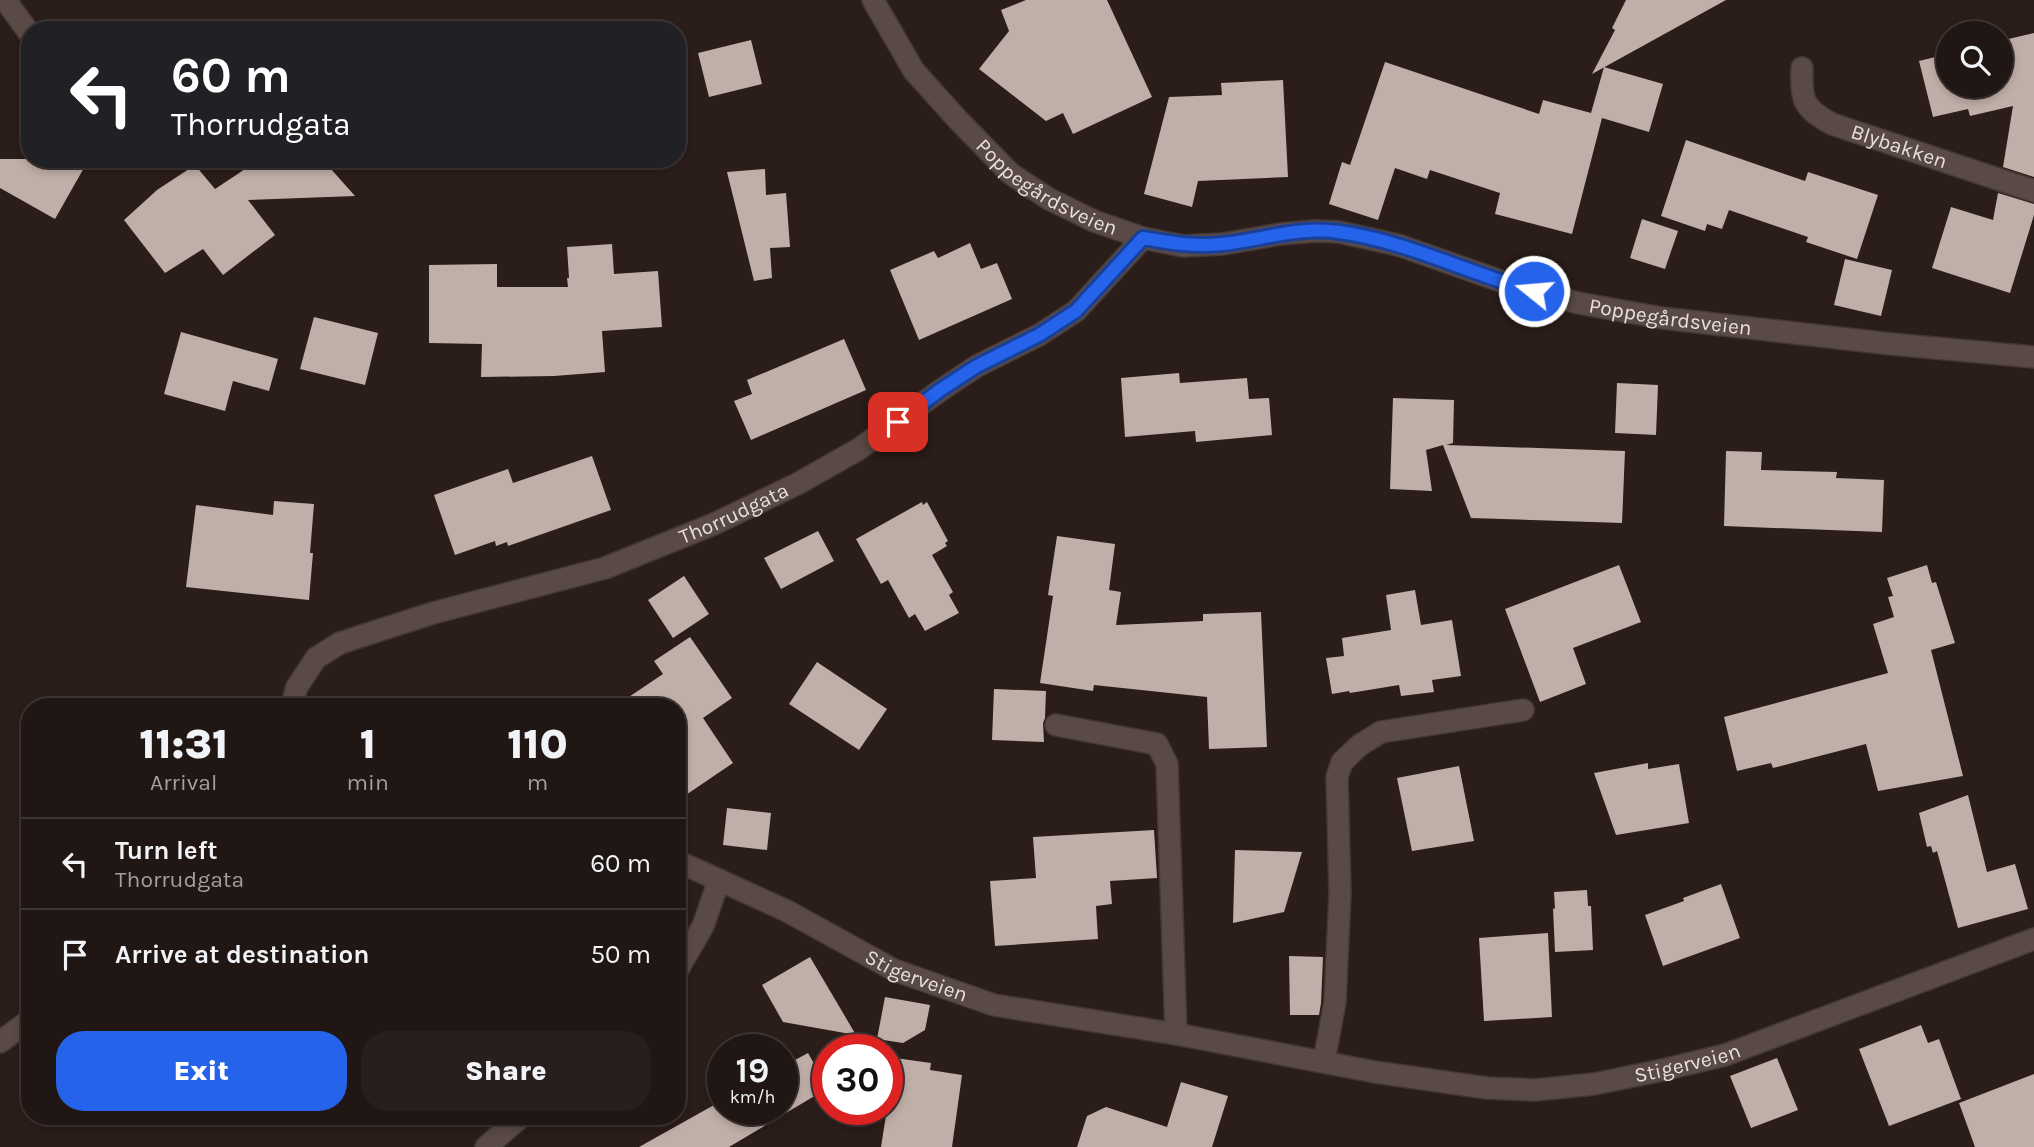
<!DOCTYPE html>
<meta charset="utf-8">
<style>
:root{--surface:#201613;--page:#281f1c;--text:#f1f3f6;--muted:#a29fa0;--line:#3d3533;--accent:#2563eb}
body{margin:0;font-family:Karla,sans-serif;background:var(--page);color:var(--text);height:100vh;display:flex;flex-direction:column;font-size:26px;white-space:nowrap}
*{box-sizing:border-box;margin:0}
p{font-size:23px;color:var(--muted)}
.icon{flex:none;width:38px;height:38px;fill:none;stroke:currentColor;stroke-width:2;stroke-linecap:round;stroke-linejoin:round}
.map{position:relative;flex:1;overflow:hidden}
.panel{position:absolute;left:21px;top:698px;width:665px;height:427px;display:flex;flex-direction:column;background:var(--surface);border-radius:28px;box-shadow:0 4px 10px #0003,0 0 0 2px var(--line)}
.panel>*{flex:none}
.guide{position:absolute;left:21px;top:21px;width:665px;height:147px;border-radius:28px;box-shadow:0 4px 10px #0003,0 0 0 2px var(--line);background:#202124;color:#fff;overflow:hidden}
.buttons{position:absolute;left:1936px;top:21px;display:grid;gap:14px}
.buttons a{display:grid;place-items:center;width:77px;height:77px;border-radius:50%;background:var(--surface);box-shadow:0 4px 10px #0003,0 0 0 2px var(--line);font-size:35px}
.speed{position:absolute;left:707px;top:1034px;display:flex;gap:14px;font-size:35px;font-weight:700;text-align:center}
.speed>*{display:grid;place-content:center;width:91px;height:91px;border-radius:50%;background:var(--surface);box-shadow:0 4px 10px #0003,0 0 0 2px var(--line);line-height:1}
.speed small{font-size:18px;font-weight:400}
.speed .limit{border:10px solid #d22;background:#fff;color:#111}
.pin{position:absolute;display:grid;place-items:center;width:60px;height:60px;color:#fff;margin:-30px;border-radius:14px;box-shadow:0 4px 10px #0006}
.me{position:absolute;width:77px;margin:-38px;rotate:287deg;stroke-linejoin:round;filter:drop-shadow(0 0 5px #0008)}
.turn{display:flex;align-items:center;gap:24px;height:147px;padding:0 35px;font-size:32px}
.turn .icon{width:91px;height:91px;stroke-width:2.5}
.turn b{display:block;font-size:49px;line-height:60px}
.eta{display:flex;justify-content:space-evenly;align-items:center;height:119px;text-align:center}
.eta b{font-size:42px;font-weight:800;line-height:49px}
.primary-button{display:flex;gap:14px;margin-top:auto;padding:14px 35px}
.primary-button a{flex:1;height:80px;border-radius:28px;background:var(--accent);color:#fff;font-size:28px;font-weight:800;line-height:80px;text-align:center}
.primary-button a+a{background:var(--page);color:var(--text)}
ul{padding:0;list-style:none}
li{display:flex;align-items:center;gap:21px;height:91px;padding:0 35px;border-top:2px solid var(--line)}
li div{flex:1}
li b{display:block;font-size:26px}
li em{font-style:normal}
.map>svg:first-child{display:block}
</style>
<div class="map">
<svg width="2034" height="1147" viewBox="0 0 2034 1147">
<rect width="100%" height="100%" fill="#2b1d19"/>
<!-- building -->
<g fill="#c0aea8">
<path d="M 1026,0 L 1107,0 L 1152,97 L 1073,134 L 1063,113 L 1046,121 L 979,69 L 1009,31 L 1001,10 Z"/>
<path d="M 1626,0 L 1726,0 L 1592,74 L 1615,30 L 1612,28 Z"/>
<path d="M 2034,33 L 2034,177 L 2003,167 L 2013,106 L 1970,116 L 1968,109 L 1933,117 L 1919,61 L 1948,54 L 1948,86 L 2000,86 L 2000,41 Z"/>
<path d="M 751,40 L 762,84 L 709,97 L 698,53 Z"/>
<path d="M 1385,62 L 1539,114 L 1543,100 L 1591,113 L 1604,67 L 1663,84 L 1649,132 L 1602,118 L 1572,234 L 1495,214 L 1500,193 L 1430,170 L 1427,179 L 1395,168 L 1378,220 L 1329,204 L 1342,162 L 1350,165 Z"/>
<path d="M 1283,80 L 1288,177 L 1198,181 L 1192,207 L 1144,194 L 1169,97 L 1222,95 L 1221,83 Z"/>
<path d="M 1686,140 L 1805,181 L 1808,172 L 1878,195 L 1857,259 L 1806,242 L 1808,237 L 1729,210 L 1722,229 L 1707,224 L 1705,231 L 1661,216 Z"/>
<path d="M 0,159 L 89,159 L 55,219 L 0,188 Z"/>
<path d="M 260,159 L 322,159 L 355,196 L 248,200 L 275,235 L 223,275 L 203,249 L 165,273 L 124,220 L 157,190 L 195,165 L 215,189 Z"/>
<path d="M 765,169 L 766,195 L 786,193 L 790,247 L 770,248 L 772,278 L 754,281 L 727,172 Z"/>
<path d="M 1998,193 L 2034,204 L 2034,215 L 2010,293 L 1932,268 L 1951,207 L 1993,220 Z"/>
<path d="M 1642,219 L 1678,231 L 1665,269 L 1630,258 Z"/>
<path d="M 970,243 L 981,269 L 997,263 L 1012,299 L 919,340 L 890,270 L 934,251 L 938,258 Z"/>
<path d="M 612,244 L 614,274 L 658,271 L 662,327 L 602,331 L 605,372 L 554,376 L 481,377 L 482,344 L 429,343 L 429,265 L 497,264 L 497,287 L 568,287 L 567,278 L 569,278 L 567,247 Z"/>
<path d="M 1845,259 L 1892,270 L 1881,316 L 1834,305 Z"/>
<path d="M 314,317 L 378,333 L 365,385 L 300,369 Z"/>
<path d="M 181,332 L 278,359 L 269,391 L 233,381 L 225,411 L 164,394 Z"/>
<path d="M 844,339 L 866,390 L 751,440 L 734,401 L 752,394 L 747,380 Z"/>
<path d="M 1179,373 L 1180,383 L 1247,378 L 1249,399 L 1269,398 L 1272,435 L 1196,442 L 1195,431 L 1125,437 L 1121,378 Z"/>
<path d="M 1617,383 L 1658,385 L 1656,435 L 1615,433 Z"/>
<path d="M 1393,398 L 1454,400 L 1453,443 L 1446,445 L 1625,451 L 1622,523 L 1471,518 L 1443,445 L 1426,450 L 1432,491 L 1390,489 Z"/>
<path d="M 1726,451 L 1762,452 L 1761,470 L 1837,472 L 1836,478 L 1884,480 L 1882,532 L 1724,526 Z"/>
<path d="M 592,456 L 611,510 L 508,546 L 507,542 L 496,546 L 495,541 L 455,555 L 434,495 L 508,469 L 513,483 Z"/>
<path d="M 274,501 L 314,504 L 310,553 L 313,553 L 309,600 L 186,587 L 196,505 L 273,515 Z"/>
<path d="M 922,502 L 923,505 L 927,502 L 948,541 L 945,543 L 947,546 L 932,555 L 953,592 L 949,595 L 959,613 L 925,631 L 915,614 L 909,618 L 888,580 L 881,584 L 856,539 Z"/>
<path d="M 818,531 L 834,561 L 781,589 L 764,558 Z"/>
<path d="M 1057,536 L 1115,544 L 1109,590 L 1121,592 L 1116,625 L 1203,621 L 1203,614 L 1261,612 L 1267,747 L 1209,749 L 1207,697 L 1094,685 L 1093,691 L 1040,683 L 1053,596 L 1048,595 Z"/>
<path d="M 1619,565 L 1641,622 L 1573,648 L 1586,684 L 1540,702 L 1505,609 Z"/>
<path d="M 1927,565 L 1932,583 L 1936,582 L 1955,643 L 1931,650 L 1963,776 L 1878,791 L 1866,744 L 1773,768 L 1771,763 L 1737,771 L 1724,717 L 1888,673 L 1873,624 L 1894,617 L 1888,597 L 1893,596 L 1887,578 Z"/>
<path d="M 684,576 L 709,614 L 673,638 L 648,600 Z"/>
<path d="M 1415,590 L 1421,625 L 1452,620 L 1461,676 L 1432,680 L 1434,692 L 1401,696 L 1399,685 L 1350,693 L 1349,691 L 1332,694 L 1326,658 L 1344,656 L 1342,638 L 1391,630 L 1386,595 Z"/>
<path d="M 690,637 L 732,698 L 703,718 L 733,763 L 677,801 L 677,707 L 614,707 L 663,674 L 654,661 Z"/>
<path d="M 817,662 L 887,709 L 859,750 L 789,704 Z"/>
<path d="M 994,689 L 1046,691 L 1045,718 L 1043,723 L 1044,742 L 992,740 Z"/>
<path d="M 1648,763 L 1648,769 L 1679,764 L 1689,823 L 1616,835 L 1594,773 Z"/>
<path d="M 1459,766 L 1474,841 L 1412,851 L 1397,778 Z"/>
<path d="M 1968,795 L 1987,872 L 2015,864 L 2028,909 L 1958,928 L 1937,851 L 1933,853 L 1931,846 L 1927,847 L 1919,813 Z"/>
<path d="M 727,808 L 771,813 L 767,850 L 723,845 Z"/>
<path d="M 1154,830 L 1157,878 L 1110,881 L 1112,904 L 1096,906 L 1098,939 L 995,946 L 990,881 L 1036,878 L 1033,837 Z"/>
<path d="M 1235,850 L 1302,852 L 1284,912 L 1233,923 Z"/>
<path d="M 1721,884 L 1740,938 L 1663,966 L 1645,915 L 1684,901 L 1683,898 Z"/>
<path d="M 1587,890 L 1588,906 L 1591,906 L 1593,950 L 1555,952 L 1553,908 L 1555,909 L 1554,892 Z"/>
<path d="M 1548,933 L 1552,1017 L 1484,1021 L 1479,938 Z"/>
<path d="M 1289,956 L 1323,957 L 1321,1003 L 1319,1015 L 1290,1015 Z"/>
<path d="M 810,957 L 856,1035 L 783,1022 L 762,985 Z"/>
<path d="M 885,997 L 930,1005 L 925,1030 L 903,1043 L 877,1039 Z"/>
<path d="M 1921,1025 L 1928,1043 L 1939,1039 L 1961,1099 L 1889,1126 L 1859,1049 Z"/>
<path d="M 808,1053 L 828,1088 L 729,1147 L 639,1147 L 723,1100 L 723,1110 L 782,1110 L 782,1067 Z"/>
<path d="M 895,1058 L 931,1063 L 930,1070 L 962,1075 L 952,1147 L 881,1147 Z"/>
<path d="M 1777,1058 L 1798,1110 L 1751,1128 L 1730,1076 Z"/>
<path d="M 2034,1074 L 2034,1147 L 1975,1147 L 1959,1103 Z"/>
<path d="M 1181,1082 L 1228,1096 L 1212,1147 L 1077,1147 L 1087,1116 L 1106,1107 L 1167,1127 Z"/>
</g>
<g fill="none" stroke-linecap="round" stroke-linejoin="round">
<defs>
<g id="minor">
<path d="M 7,0 L 11,8 L 30,34"/>
<path id="s1" d="M 873,0 L 914,71 L 959,121 L 1011,174 L 1049,199 L 1094,221 L 1143,238 L 1183,246 L 1223,244 L 1281,234 L 1315,231 L 1339,232 L 1398,245 L 1512,285 L 1578,303 L 1662,318 L 1891,344 L 2034,357"/>
<path id="s2" d="M 1802,68 C 1801,101 1803,108 1832,124 L 2034,191"/>
<path id="s3" d="M 291,707 L 297,687 L 316,658 L 340,643 L 433,613 L 605,568 L 714,524 L 799,483 L 859,449 L 941,390 L 977,366 L 1039,335 L 1076,311 L 1143,238"/>
<path d="M 1056,725 L 1157,744 L 1167,764 L 1176,1034"/>
<path id="s4" d="M 677,861 L 787,911 L 894,970 L 994,1005 L 1176,1034 L 1375,1072 L 1487,1088 L 1535,1090 L 1594,1084 L 1658,1071 L 1725,1055 L 2034,939"/>
<path d="M 677,971 L 703,926 L 719,880"/>
<path d="M 0,1042 L 30,1020"/>
<path d="M 1324,1061 L 1335,1002 L 1340,894 L 1337,777 L 1342,762 L 1360,745 L 1381,732 L 1523,710"/>
<path d="M 486,1147 L 522,1116"/>
</g>
</defs>
<!-- minor casing -->
<use href="#minor" stroke="#423734" stroke-width="24"/>
<!-- minor -->
<use href="#minor" stroke="#5a4a45" stroke-width="21"/>
</g>
<g fill="none" stroke-linecap="round" stroke-linejoin="round">
<defs>
<path id="route" d="M 898,422 L 940,390 L 977,366 L 1039,335 L 1076,311 L 1143,238 C 1171,243 1194,247 1222,244 C 1261,240 1300,226 1339,232 C 1407,241 1469,274 1534,291"/>
</defs>
<!-- route casing -->
<use href="#route" stroke="#184099" stroke-width="18"/>
<!-- route -->
<use href="#route" stroke="#2563eb" stroke-width="12"/>
</g>
<g text-anchor="middle" stroke-width="7" stroke-linejoin="round" paint-order="stroke">
<!-- street labels -->
<g font-size="21" fill="#e9dfdc" stroke="#211410">
<text dy="7" stroke="none"><textPath href="#s2" startOffset="140">Blybakken</textPath></text>
<text dy="7" stroke="none"><textPath href="#s1" startOffset="261">Poppegårdsveien</textPath></text>
<text dy="7" stroke="none"><textPath href="#s1" startOffset="912">Poppegårdsveien</textPath></text>
<text dy="7" stroke="none"><textPath href="#s3" startOffset="499">Thorrudgata</textPath></text>
<text dy="7" stroke="none"><textPath href="#s4" startOffset="266">Stigerveien</textPath></text>
<text dy="7" stroke="none"><textPath href="#s4" startOffset="1052">Stigerveien</textPath></text>
</g>
</g>
</svg>
<div class="buttons">
<a><svg class="icon" aria-label="search" viewBox="0 0 24 24"><circle cx="10" cy="10" r="6"/><path d="M15 15l6 6"/></svg></a>
</div>
<div class="speed"><div>19<small>km/h</small></div><div class="limit">30</div></div>
<div class="pin" style="left:898px;top:422px;background:#d93025"><svg class="icon" aria-label="arrive" viewBox="0 0 24 24"><path d="M6 21V4h12l-3 4 3 4H6"/></svg></div>
<svg class="me" style="left:1534px;top:291px" viewBox="-20 -20 40 40"><circle r="17" fill="#2563eb" stroke="#fff" stroke-width="3"/><path d="M0-11L8 9 0 5-8 9z" fill="#fff"/></svg>
<div class="guide">
<div class="turn"><svg class="icon" aria-label="left" viewBox="0 0 24 24"><path d="M17 20v-9H6M10 6l-5 5 5 5"/></svg><div><b>60 m</b>Thorrudgata</div></div>
</div>
<section class="panel">
<div class="eta">
<div><b>11:31</b><p>Arrival</p></div>
<div><b>1</b><p>min</p></div>
<div><b>110</b><p>m</p></div>
</div>
<ul>
<li><svg class="icon" aria-label="left" viewBox="0 0 24 24"><path d="M17 20v-9H6M10 6l-5 5 5 5"/></svg><div><b>Turn left</b><p>Thorrudgata</p></div><em>60 m</em></li>
<li><svg class="icon" aria-label="arrive" viewBox="0 0 24 24"><path d="M6 21V4h12l-3 4 3 4H6"/></svg><div><b>Arrive at destination</b></div><em>50 m</em></li>
</ul>
<div class="primary-button"><a>Exit</a><a>Share</a></div>
</section>
</div>
